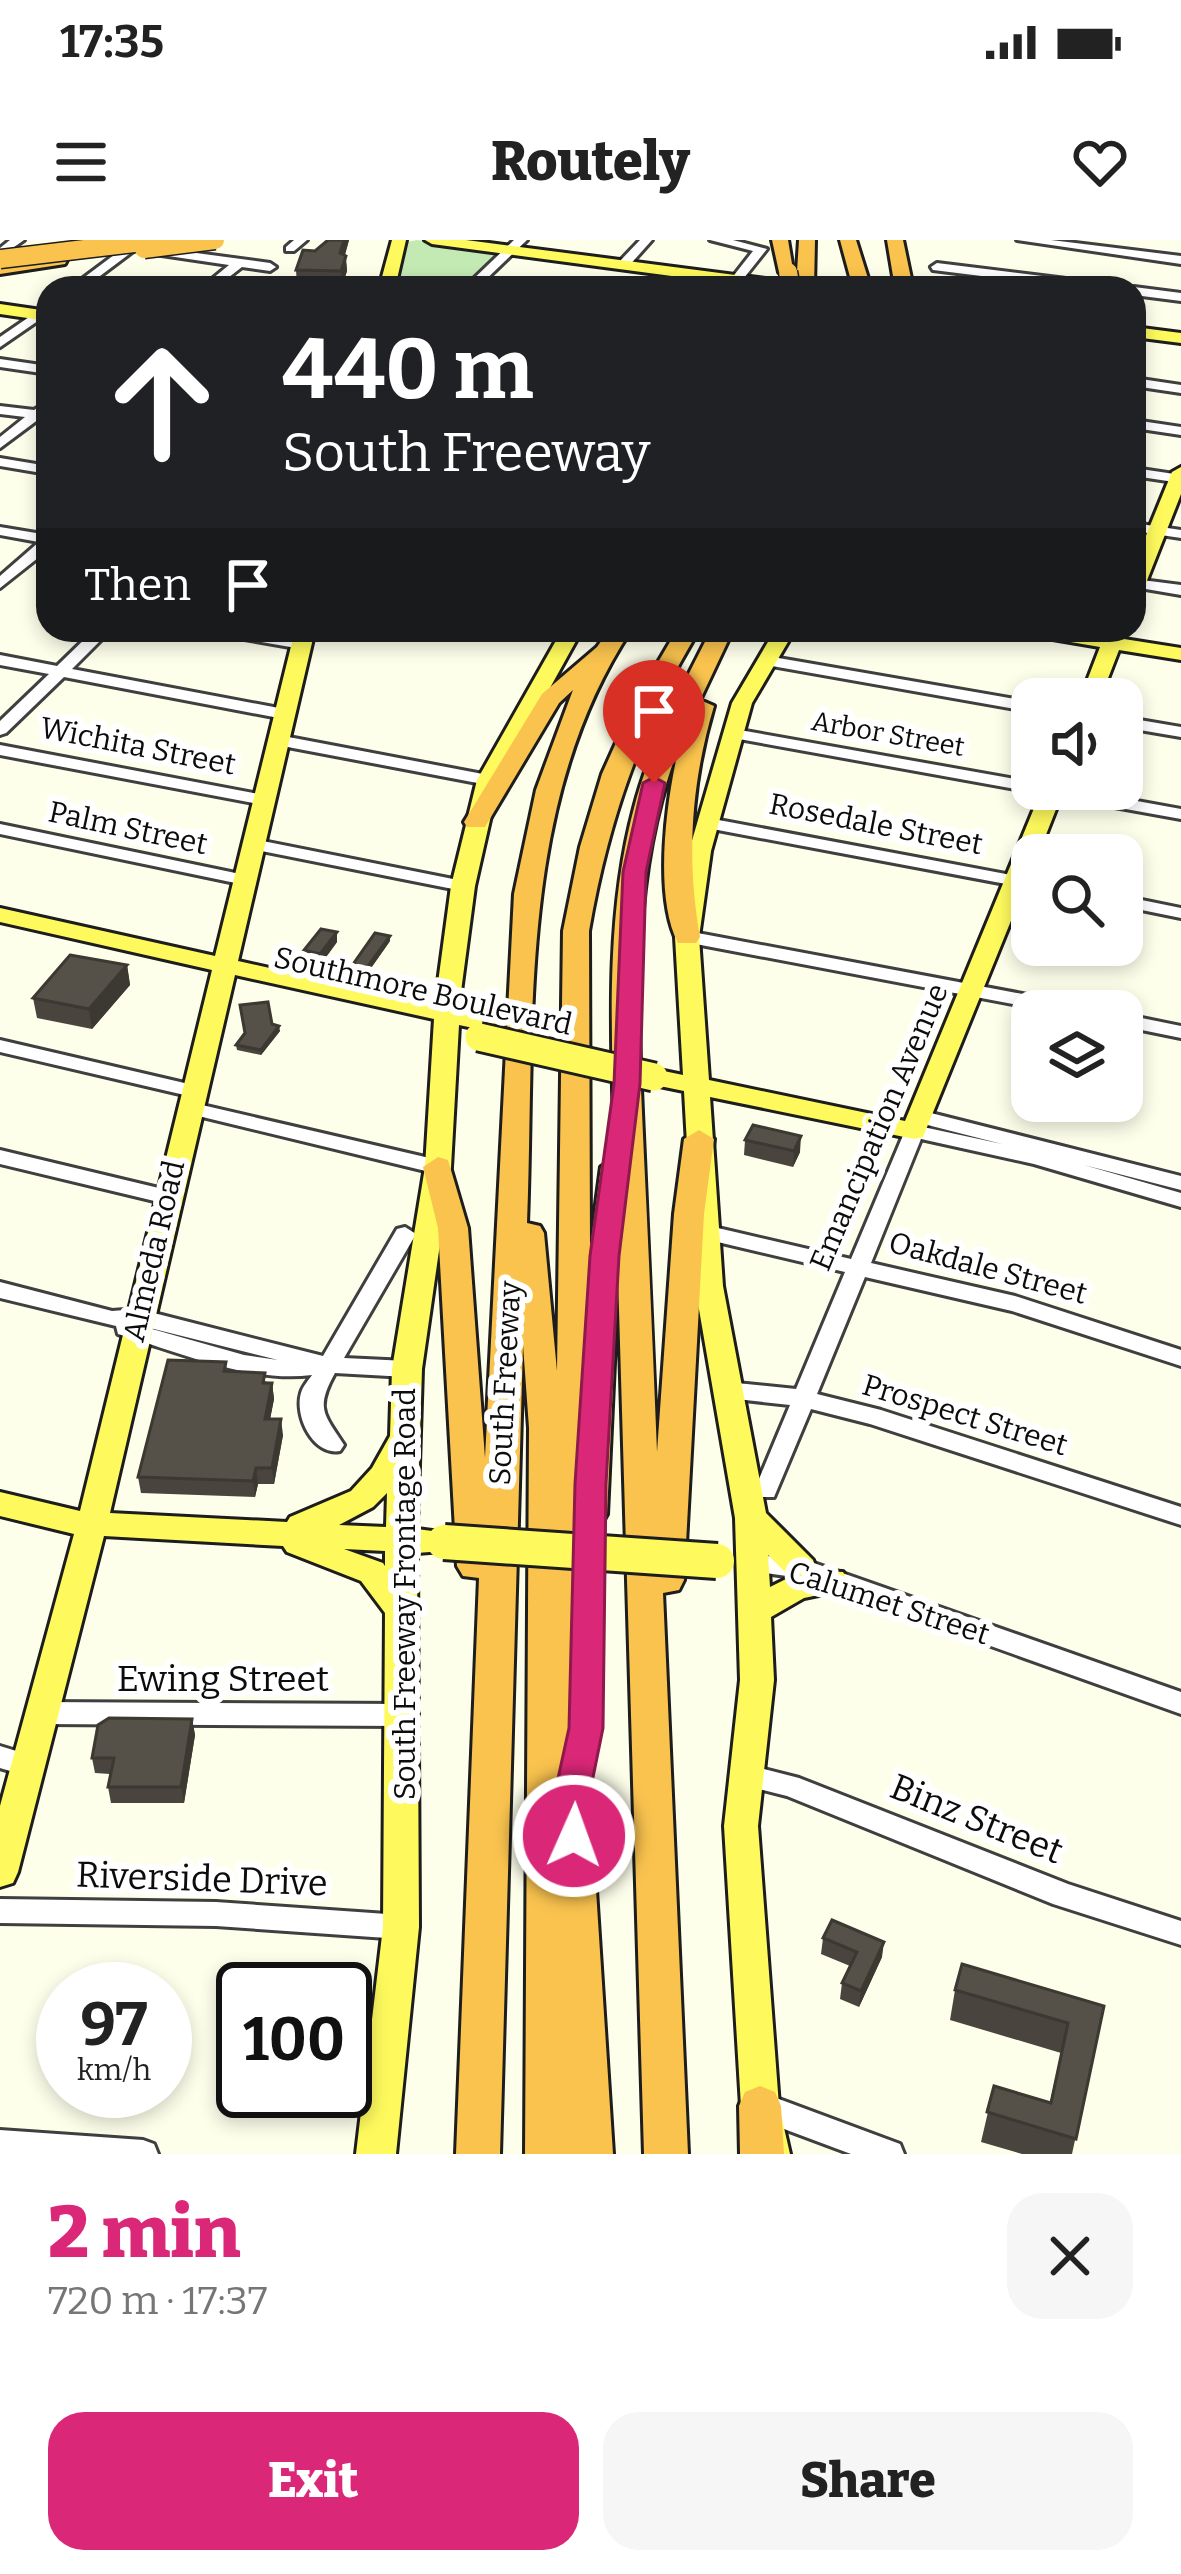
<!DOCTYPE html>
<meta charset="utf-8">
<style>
:root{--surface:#fff;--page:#f6f6f6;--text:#222;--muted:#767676;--accent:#db2777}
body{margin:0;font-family:Bitter,serif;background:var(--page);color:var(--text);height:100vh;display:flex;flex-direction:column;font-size:45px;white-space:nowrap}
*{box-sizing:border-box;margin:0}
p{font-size:39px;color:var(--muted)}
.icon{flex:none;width:66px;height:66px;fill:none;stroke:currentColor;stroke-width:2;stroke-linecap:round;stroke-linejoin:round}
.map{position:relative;height:1914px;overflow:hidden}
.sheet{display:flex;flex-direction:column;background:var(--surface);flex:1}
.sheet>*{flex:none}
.hud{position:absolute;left:36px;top:36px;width:1110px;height:366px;border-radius:36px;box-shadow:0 6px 18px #0003;background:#202124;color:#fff;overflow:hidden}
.buttons{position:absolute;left:1011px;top:438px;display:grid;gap:24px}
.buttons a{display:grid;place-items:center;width:132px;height:132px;border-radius:24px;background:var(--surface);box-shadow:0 6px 18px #0003;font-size:60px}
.speed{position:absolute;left:36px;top:1722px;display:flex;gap:24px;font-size:60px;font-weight:700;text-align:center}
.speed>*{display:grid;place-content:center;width:156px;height:156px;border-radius:50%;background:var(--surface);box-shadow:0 6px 18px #0003;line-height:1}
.speed small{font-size:30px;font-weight:400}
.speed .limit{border:6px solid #111;border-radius:18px;background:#fff;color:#111}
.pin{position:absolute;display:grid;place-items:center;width:102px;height:102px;color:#fff;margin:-123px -51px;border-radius:50% 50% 50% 0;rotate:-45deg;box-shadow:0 0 12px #0007}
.pin .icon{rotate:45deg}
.me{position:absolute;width:132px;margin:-66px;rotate:2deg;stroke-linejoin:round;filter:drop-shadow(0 0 9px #0008)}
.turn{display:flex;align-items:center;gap:42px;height:252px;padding:0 48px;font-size:54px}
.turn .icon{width:156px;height:156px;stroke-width:2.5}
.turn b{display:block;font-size:84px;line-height:102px}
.then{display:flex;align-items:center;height:114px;padding:0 48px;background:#0003;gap:24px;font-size:45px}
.round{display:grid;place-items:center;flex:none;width:126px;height:126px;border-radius:36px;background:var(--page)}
.overview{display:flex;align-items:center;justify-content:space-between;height:204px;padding:0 48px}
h1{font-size:72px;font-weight:800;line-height:90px;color:var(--accent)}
.primary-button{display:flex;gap:24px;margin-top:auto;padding:24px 48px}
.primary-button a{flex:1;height:138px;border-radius:36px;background:var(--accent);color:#fff;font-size:48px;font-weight:800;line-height:138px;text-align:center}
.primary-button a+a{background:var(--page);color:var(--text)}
.status{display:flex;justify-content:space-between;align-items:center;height:84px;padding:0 60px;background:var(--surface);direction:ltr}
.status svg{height:33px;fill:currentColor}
header{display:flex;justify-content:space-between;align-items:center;height:156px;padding:0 48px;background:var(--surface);font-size:54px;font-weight:800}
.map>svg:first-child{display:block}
</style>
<div class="status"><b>17:35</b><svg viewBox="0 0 49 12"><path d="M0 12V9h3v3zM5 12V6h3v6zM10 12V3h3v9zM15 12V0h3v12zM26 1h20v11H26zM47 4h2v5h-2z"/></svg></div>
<header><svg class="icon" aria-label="menu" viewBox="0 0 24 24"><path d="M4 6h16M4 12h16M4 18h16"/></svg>Routely<svg class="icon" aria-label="heart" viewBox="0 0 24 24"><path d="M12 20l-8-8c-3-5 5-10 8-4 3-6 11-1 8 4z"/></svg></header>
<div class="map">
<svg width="1181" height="1914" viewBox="0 0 1181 1914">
<rect width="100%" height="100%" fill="#feffeb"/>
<!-- green -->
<path fill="#c4eab4" d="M 417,0 L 494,11 L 497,14 L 462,48 L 396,48 L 407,2 Z"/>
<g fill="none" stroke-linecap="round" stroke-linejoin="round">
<defs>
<g id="minor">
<path d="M 10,0 L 24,0 L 0,17 L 0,8 Z"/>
<path d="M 134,0 L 148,0 L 96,39 L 146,48 L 88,45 L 70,48 Z"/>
<path d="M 294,0 L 307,0 L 294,11 L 286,11 L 286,7 Z"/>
<path d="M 514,0 L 527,0 L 477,48 L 464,48 Z"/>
<path d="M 640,0 L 652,0 L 627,28 L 619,28 L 619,22 Z"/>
<path d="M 710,0 L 733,0 L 767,9 L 736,48 L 724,48 L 753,11 Z"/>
<path d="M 1017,0 L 1051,0 L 1181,16 L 1181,24 Z"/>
<path d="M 152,7 L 270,23 L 276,27 L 270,31 L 242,27 L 215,48 L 201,48 L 229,25 L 148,13 L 148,9 Z"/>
<path d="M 937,23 L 1107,44 L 1113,48 L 1078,48 L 933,30 L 931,27 Z"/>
<path d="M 1134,47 L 1181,53 L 1181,61 L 1134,55 Z"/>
<path d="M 48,64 L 48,74 L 0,107 L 0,97 Z"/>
<path d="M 0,119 L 48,126 L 48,134 L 0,127 Z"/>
<path d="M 1134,138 L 1181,145 L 1181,153 L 1134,146 Z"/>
<path d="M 48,161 L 46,178 L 39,179 L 0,208 L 0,197 L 25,177 L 0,174 L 0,166 L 34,170 Z"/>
<path d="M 1134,180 L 1181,187 L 1181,195 L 1134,188 Z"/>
<path d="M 0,218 L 48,226 L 48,234 L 0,226 Z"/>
<path d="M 1134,228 L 1181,235 L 1181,243 L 1134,236 Z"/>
<path d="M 1134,283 L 1181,290 L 1181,298 L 1134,291 Z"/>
<path d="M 0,287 L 48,295 L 48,310 L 0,348 L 0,336 L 39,302 L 0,295 Z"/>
<path d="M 1134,339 L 1181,345 L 1181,355 L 1134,347 Z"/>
<path d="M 94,390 L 111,390 L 72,429 L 284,469 L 292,474 L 284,479 L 64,437 L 6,493 L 0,495 L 0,481 L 49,434 L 0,425 L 0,415 L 57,426 Z"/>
<path d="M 213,390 L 248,390 L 302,399 L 310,404 L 302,409 L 221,395 Z"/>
<path d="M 767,416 L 1032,462 L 1032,472 L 761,424 L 761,418 Z"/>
<path d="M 1122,477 L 1181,487 L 1181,497 L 1122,487 Z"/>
<path d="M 734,489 L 1032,542 L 1032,549 L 1071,549 L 1181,569 L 1181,579 L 728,497 L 728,491 Z"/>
<path d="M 278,495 L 488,535 L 496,540 L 488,545 L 272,504 L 272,496 Z"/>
<path d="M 0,505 L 264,555 L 273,560 L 264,565 L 0,515 Z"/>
<path d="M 708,578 L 1032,639 L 1032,649 L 702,587 L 699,583 Z"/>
<path d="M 0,584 L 245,635 L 254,640 L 245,645 L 0,594 Z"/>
<path d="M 253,599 L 463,641 L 472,646 L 463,651 L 247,608 L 244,604 Z"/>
<path d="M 1122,656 L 1181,668 L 1181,678 L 1122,666 Z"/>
<path d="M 687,691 L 1081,765 L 1091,771 L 1050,771 L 680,701 L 678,697 L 680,693 Z"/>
<path d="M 1122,774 L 1181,786 L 1181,798 L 1122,786 Z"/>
<path d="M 0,800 L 193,845 L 203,851 L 193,857 L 0,812 Z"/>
<path d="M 189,862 L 438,920 L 448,927 L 438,934 L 182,872 L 179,868 Z"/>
<path d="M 919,870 L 1181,936 L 1181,950 L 1084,925 L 1181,953 L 1181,967 L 1034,924 L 921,899 L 871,1023 L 1015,1056 L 1181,1110 L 1181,1126 L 1012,1071 L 865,1037 L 817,1154 L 881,1170 L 1181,1267 L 1181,1285 L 870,1184 L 811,1169 L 774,1257 L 758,1257 L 754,1251 L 790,1165 L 727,1158 L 719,1156 L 716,1150 L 719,1144 L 727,1142 L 796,1149 L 845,1032 L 705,999 L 694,992 L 705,985 L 851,1019 L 907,886 L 914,885 L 1002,904 L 912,881 L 909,876 L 912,871 Z"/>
<path d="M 0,910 L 167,950 L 178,957 L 167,964 L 0,924 Z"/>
<path d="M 405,987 L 416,994 L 344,1118 L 407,1121 L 415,1123 L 418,1129 L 415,1135 L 407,1137 L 335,1133 C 315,1169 324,1174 344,1205 L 340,1211 C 314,1216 294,1177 301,1153 C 303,1146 308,1141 312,1135 C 248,1143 179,1112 118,1094 L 116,1086 L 0,1058 L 0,1042 L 112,1071 L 138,1069 L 323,1116 L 397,989 ZM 138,1085 L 278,1120 L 244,1115 Z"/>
<path d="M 752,1314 L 811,1322 L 1181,1452 L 1181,1474 L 801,1338 L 743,1330 L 740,1323 L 743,1316 Z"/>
<path d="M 40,1462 L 405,1464 L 414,1467 L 418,1475 L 414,1483 L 405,1486 L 40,1484 L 31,1481 L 27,1473 L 31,1465 Z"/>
<path d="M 0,1506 L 36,1517 L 40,1525 L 36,1533 L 27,1536 L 0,1528 Z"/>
<path d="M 744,1524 L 799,1538 L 1068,1644 L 1181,1681 L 1181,1705 L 1053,1664 L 787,1556 L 735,1543 L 731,1535 L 735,1527 Z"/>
<path d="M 0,1659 L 216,1662 L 401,1675 L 411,1678 L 415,1687 L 411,1696 L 401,1699 L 216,1686 L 0,1683 Z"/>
<path d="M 760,1852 L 900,1904 L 904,1914 L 851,1914 L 749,1876 L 745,1866 L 749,1856 Z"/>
<path d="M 0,1890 L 143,1900 L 154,1904 L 158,1914 L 0,1914 Z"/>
</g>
<g id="major">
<path d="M 392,0 L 406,0 L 395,48 L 379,48 Z"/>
<path d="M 425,0 L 466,0 L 797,43 L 805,48 L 762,48 L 432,4 Z"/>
<path d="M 0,64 L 48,71 L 48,81 L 0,74 Z"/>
<path d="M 1134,87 L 1181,93 L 1181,103 L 1134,97 Z"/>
<path d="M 1181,227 L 1181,254 L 1144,348 L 1134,354 L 1134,325 L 1172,232 Z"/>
<path d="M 295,390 L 315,390 L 238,721 L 435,765 L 451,646 L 477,540 L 562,390 L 582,390 L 499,540 L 475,646 L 460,759 L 460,770 L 497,779 L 500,784 L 488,791 L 459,785 L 451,927 L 422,1129 L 417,1289 L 455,1294 L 460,1302 L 455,1310 L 417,1313 L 419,1687 L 396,1914 L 356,1914 L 383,1687 L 385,1373 L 361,1341 L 287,1312 L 283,1306 L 104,1296 L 18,1632 L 13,1643 L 0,1647 L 0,1566 L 74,1294 L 0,1276 L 0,1252 L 80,1271 L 212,730 L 0,682 L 0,668 L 215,716 ZM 235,735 L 434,779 L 425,927 L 392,1129 L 390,1196 L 372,1228 L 351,1251 L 290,1277 L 287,1282 L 110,1273 ZM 387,1253 L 386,1287 L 339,1285 L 373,1267 ZM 344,1309 L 385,1311 L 385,1326 L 383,1323 Z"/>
<path d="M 775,390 L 795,390 L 752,463 L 711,611 L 699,697 L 709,840 L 905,881 L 1042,549 L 1064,549 L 1038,615 L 1032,615 L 1032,629 L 923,897 L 914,899 L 710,857 L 723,1046 L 766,1273 L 813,1320 L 817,1331 L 843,1332 L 848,1341 L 843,1350 L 804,1358 L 771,1377 L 774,1440 L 758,1586 L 779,1866 L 790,1914 L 750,1914 L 741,1866 L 724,1586 L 740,1440 L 735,1278 L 695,1046 L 684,851 L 645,843 L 641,837 L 654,829 L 683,835 L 675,697 L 689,611 L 732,463 ZM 768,1315 L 790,1337 L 770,1347 Z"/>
<path d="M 1025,390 L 1105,395 L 1107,390 L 1127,390 L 1124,399 L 1181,408 L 1181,420 L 1119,410 L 1100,459 L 1080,459 L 1100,407 L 1035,396 Z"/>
</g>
<g id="highway">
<path d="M 772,0 L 788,0 L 794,36 L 779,32 Z"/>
<path d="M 799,0 L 815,0 L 814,48 L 796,48 Z"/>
<path d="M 840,0 L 856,0 L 871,48 L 853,48 Z"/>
<path d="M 887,0 L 903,0 L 913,48 L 895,48 Z"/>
<path d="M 59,15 L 67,20 L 65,24 L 0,34 L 0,24 Z"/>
<path d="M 609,390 L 631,390 C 516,564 535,784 527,983 L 540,986 L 544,993 L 557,1131 L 563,691 L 580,607 L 602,534 L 634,463 L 677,390 L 699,390 C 641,486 608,581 589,691 L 590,1009 L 601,927 L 615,918 C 612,803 604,680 634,568 C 650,505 682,448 711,390 L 733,390 L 700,460 L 714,466 C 691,543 686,618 700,697 L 696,703 L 678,703 C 653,655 667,557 679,507 C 628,636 638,781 644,917 C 649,1016 653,1114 657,1212 L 674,974 L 684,899 L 699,890 L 714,899 L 704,974 L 684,1340 L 679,1350 L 663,1353 L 688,1914 L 644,1914 L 618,1036 L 607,1274 L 602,1283 L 590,1287 L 590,1557 L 613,1914 L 569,1914 L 569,1900 L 569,1914 L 525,1914 L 529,1188 L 523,1105 L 500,1914 L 456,1914 L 479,1338 L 463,1336 L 457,1326 L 438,988 L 423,927 L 438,917 L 448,920 L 468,988 L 485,1218 L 514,654 L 536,550 L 573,450 L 559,463 L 485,587 L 467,587 L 464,582 L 542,454 L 597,407 Z"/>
<path d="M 760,1846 L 775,1852 L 781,1866 L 784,1914 L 740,1914 L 739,1866 L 745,1852 Z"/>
</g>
</defs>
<!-- minor casing -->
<use href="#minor" stroke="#3f3f3f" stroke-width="6"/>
<!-- major casing -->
<use href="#major" stroke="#1d1d1d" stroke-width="6"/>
<!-- highway casing -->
<use href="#highway" stroke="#1d1d1d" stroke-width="6"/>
<!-- minor -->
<use href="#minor" fill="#fff" fill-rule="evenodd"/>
<!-- major -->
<use href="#major" fill="#fefa5d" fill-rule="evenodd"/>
<!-- highway -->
<use href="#highway" fill="#fac34e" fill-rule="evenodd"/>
<defs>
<path id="major-bridge-far1" d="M 479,797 L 654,837"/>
<path id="major-bridge" d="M 444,1302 L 717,1321"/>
<g id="highway-bridge">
<path d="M 144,9 L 215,0"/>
<path d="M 0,19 L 160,0"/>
<path d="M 788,32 L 791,48"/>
</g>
</defs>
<!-- major-bridge-far1 casing -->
<use href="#major-bridge-far1" stroke="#1d1d1d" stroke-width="33" stroke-linecap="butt"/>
<!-- major-bridge casing -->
<use href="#major-bridge" stroke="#1d1d1d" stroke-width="40" stroke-linecap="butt"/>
<!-- highway-bridge casing -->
<use href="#highway-bridge" stroke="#1d1d1d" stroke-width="21" stroke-linecap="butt"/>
<!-- major-bridge-far1 -->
<use href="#major-bridge-far1" stroke="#fefa5d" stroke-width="27"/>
<!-- major-bridge -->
<use href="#major-bridge" stroke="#fefa5d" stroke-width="34"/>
<!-- highway-bridge -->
<use href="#highway-bridge" stroke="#fac34e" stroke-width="18"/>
</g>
<!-- wall -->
<g fill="#49453e">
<path d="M 328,0 L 349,0 L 345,15 L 347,31 L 342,46 L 297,46 L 296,30 Z"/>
<path d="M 390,701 L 364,738 L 349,735 L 349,730 Z"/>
<path d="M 337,702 L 321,724 L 305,720 L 304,710 Z"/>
<path d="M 127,725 L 130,745 L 92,789 L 37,778 L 33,758 Z"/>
<path d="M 272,784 L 280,791 L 261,815 L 237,810 L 236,805 Z"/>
<path d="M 745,900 L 800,912 L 793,927 L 744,915 Z"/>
<path d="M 226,1122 L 227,1132 L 272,1143 L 274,1159 L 270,1179 L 283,1195 L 274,1244 L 258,1244 L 255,1257 L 141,1253 L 138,1237 Z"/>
<path d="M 192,1479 L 195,1495 L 184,1563 L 111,1563 L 108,1547 L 110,1534 L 95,1533 L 92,1518 Z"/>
<path d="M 823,1698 L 882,1717 L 859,1767 L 840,1759 L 842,1743 L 850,1726 L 821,1714 Z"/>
<path d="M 955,1750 L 1104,1766 L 1072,1914 L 1022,1914 L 981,1902 L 994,1846 L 1050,1862 L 1061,1813 L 950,1780 Z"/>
</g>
<!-- shaded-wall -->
<g fill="#3c3832">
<path d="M 344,0 L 349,0 L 341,28 L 340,13 Z"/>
<path d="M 346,16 L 347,31 L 342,46 L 341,31 Z"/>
<path d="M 337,692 L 337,702 L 321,724 L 320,714 Z"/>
<path d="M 390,696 L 390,701 L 364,738 L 363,733 Z"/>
<path d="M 127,725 L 130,745 L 92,789 L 89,769 Z"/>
<path d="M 279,786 L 280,791 L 261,815 L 261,810 Z"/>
<path d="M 801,896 L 800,912 L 793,927 L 794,911 Z"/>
<path d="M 272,1143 L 274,1159 L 267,1195 L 265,1179 Z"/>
<path d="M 281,1179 L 283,1195 L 274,1244 L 272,1228 Z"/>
<path d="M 256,1228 L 258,1244 L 255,1257 L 253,1241 Z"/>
<path d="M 192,1479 L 195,1495 L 184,1563 L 181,1547 Z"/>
<path d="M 884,1702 L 882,1717 L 859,1767 L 861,1751 Z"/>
</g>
<!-- building -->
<g fill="#555048" stroke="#3c3832" stroke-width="3">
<path d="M 328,0 L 344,0 L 340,13 L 346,16 L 341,31 L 296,30 L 303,10 L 315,11 Z"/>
<path d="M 321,689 L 337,692 L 320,714 L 304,710 Z"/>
<path d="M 375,693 L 390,696 L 363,733 L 349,730 Z"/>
<path d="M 70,715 L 127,725 L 89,769 L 33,758 Z"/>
<path d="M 268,762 L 272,784 L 279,786 L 261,810 L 236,805 L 245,793 L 240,765 Z"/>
<path d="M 753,885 L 801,896 L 794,911 L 745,900 Z"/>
<path d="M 168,1120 L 226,1122 L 224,1131 L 265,1133 L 263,1143 L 272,1143 L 265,1179 L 281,1179 L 272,1228 L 256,1228 L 253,1241 L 138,1237 Z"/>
<path d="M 109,1478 L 192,1479 L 181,1547 L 108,1547 L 114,1518 L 92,1518 L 98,1485 Z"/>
<path d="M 832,1680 L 884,1702 L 861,1751 L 842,1743 L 857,1712 L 823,1698 Z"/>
<path d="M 962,1724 L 1104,1766 L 1076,1899 L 987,1872 L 994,1846 L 1051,1863 L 1068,1783 L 955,1750 Z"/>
</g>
<!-- route -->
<path fill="#db2777" stroke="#8e194d" stroke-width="3" d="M 654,537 L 665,543 L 646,632 L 640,844 L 619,1016 L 606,1244 L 603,1488 L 589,1557 L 592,1596 L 586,1606 L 574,1611 L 561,1606 L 554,1557 L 569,1488 L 575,1244 L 590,1016 L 614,844 L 623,632 L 643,543 Z"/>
<g text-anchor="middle" stroke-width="12" stroke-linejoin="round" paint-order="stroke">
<!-- far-street labels -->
<g font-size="27" fill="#0c0c0c" stroke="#fff">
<text transform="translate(888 494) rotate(10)" y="9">Arbor Street</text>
</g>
<!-- street labels -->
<g font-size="30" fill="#0c0c0c" stroke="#fff">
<text transform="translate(138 506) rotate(11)" y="10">Wichita Street</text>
<text transform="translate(876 584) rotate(11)" y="10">Rosedale Street</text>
<text transform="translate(128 588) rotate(12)" y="10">Palm Street</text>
<text transform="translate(423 751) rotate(13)" y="10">Southmore Boulevard</text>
<text transform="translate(879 887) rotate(-67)" y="10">Emancipation Avenue</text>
<text transform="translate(154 1011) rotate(-77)" y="10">Almeda Road</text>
<text transform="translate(988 1028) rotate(15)" y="10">Oakdale Street</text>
<text transform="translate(505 1143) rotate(-87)" y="10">South Freeway</text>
<text transform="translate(965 1175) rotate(17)" y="10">Prospect Street</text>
<text transform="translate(405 1354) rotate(-90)" y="10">South Freeway Frontage Road</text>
<text transform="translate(889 1363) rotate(18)" y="10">Calumet Street</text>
</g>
<!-- near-street labels -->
<g font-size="36" fill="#0c0c0c" stroke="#fff">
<text x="223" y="1451">Ewing Street</text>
<text transform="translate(977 1578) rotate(22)" y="13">Binz Street</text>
<text transform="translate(202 1638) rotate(2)" y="13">Riverside Drive</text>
</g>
</g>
</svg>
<div class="buttons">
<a><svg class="icon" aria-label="sound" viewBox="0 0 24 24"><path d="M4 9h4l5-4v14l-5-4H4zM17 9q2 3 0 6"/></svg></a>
<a><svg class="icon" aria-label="search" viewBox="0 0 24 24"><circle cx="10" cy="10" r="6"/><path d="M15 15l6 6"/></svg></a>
<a><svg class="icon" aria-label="layers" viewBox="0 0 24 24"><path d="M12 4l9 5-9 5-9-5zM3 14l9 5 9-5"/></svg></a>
</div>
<div class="speed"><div>97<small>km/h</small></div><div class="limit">100</div></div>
<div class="pin" style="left:654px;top:543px;background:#d93025"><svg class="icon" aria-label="arrive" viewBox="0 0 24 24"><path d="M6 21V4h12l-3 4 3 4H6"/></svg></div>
<svg class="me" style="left:574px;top:1596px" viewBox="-20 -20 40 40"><circle r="17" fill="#db2777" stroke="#fff" stroke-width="3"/><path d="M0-11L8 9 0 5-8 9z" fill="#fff"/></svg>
<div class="hud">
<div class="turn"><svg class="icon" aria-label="ahead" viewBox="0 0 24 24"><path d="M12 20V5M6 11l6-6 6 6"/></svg><div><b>440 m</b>South Freeway</div></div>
<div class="then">Then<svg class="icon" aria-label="arrive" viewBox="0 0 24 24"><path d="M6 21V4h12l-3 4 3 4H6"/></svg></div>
</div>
</div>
<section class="sheet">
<div class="overview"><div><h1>2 min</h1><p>720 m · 17:37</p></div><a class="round"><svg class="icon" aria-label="close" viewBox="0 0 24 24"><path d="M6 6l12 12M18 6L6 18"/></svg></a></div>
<div class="primary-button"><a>Exit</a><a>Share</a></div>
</section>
